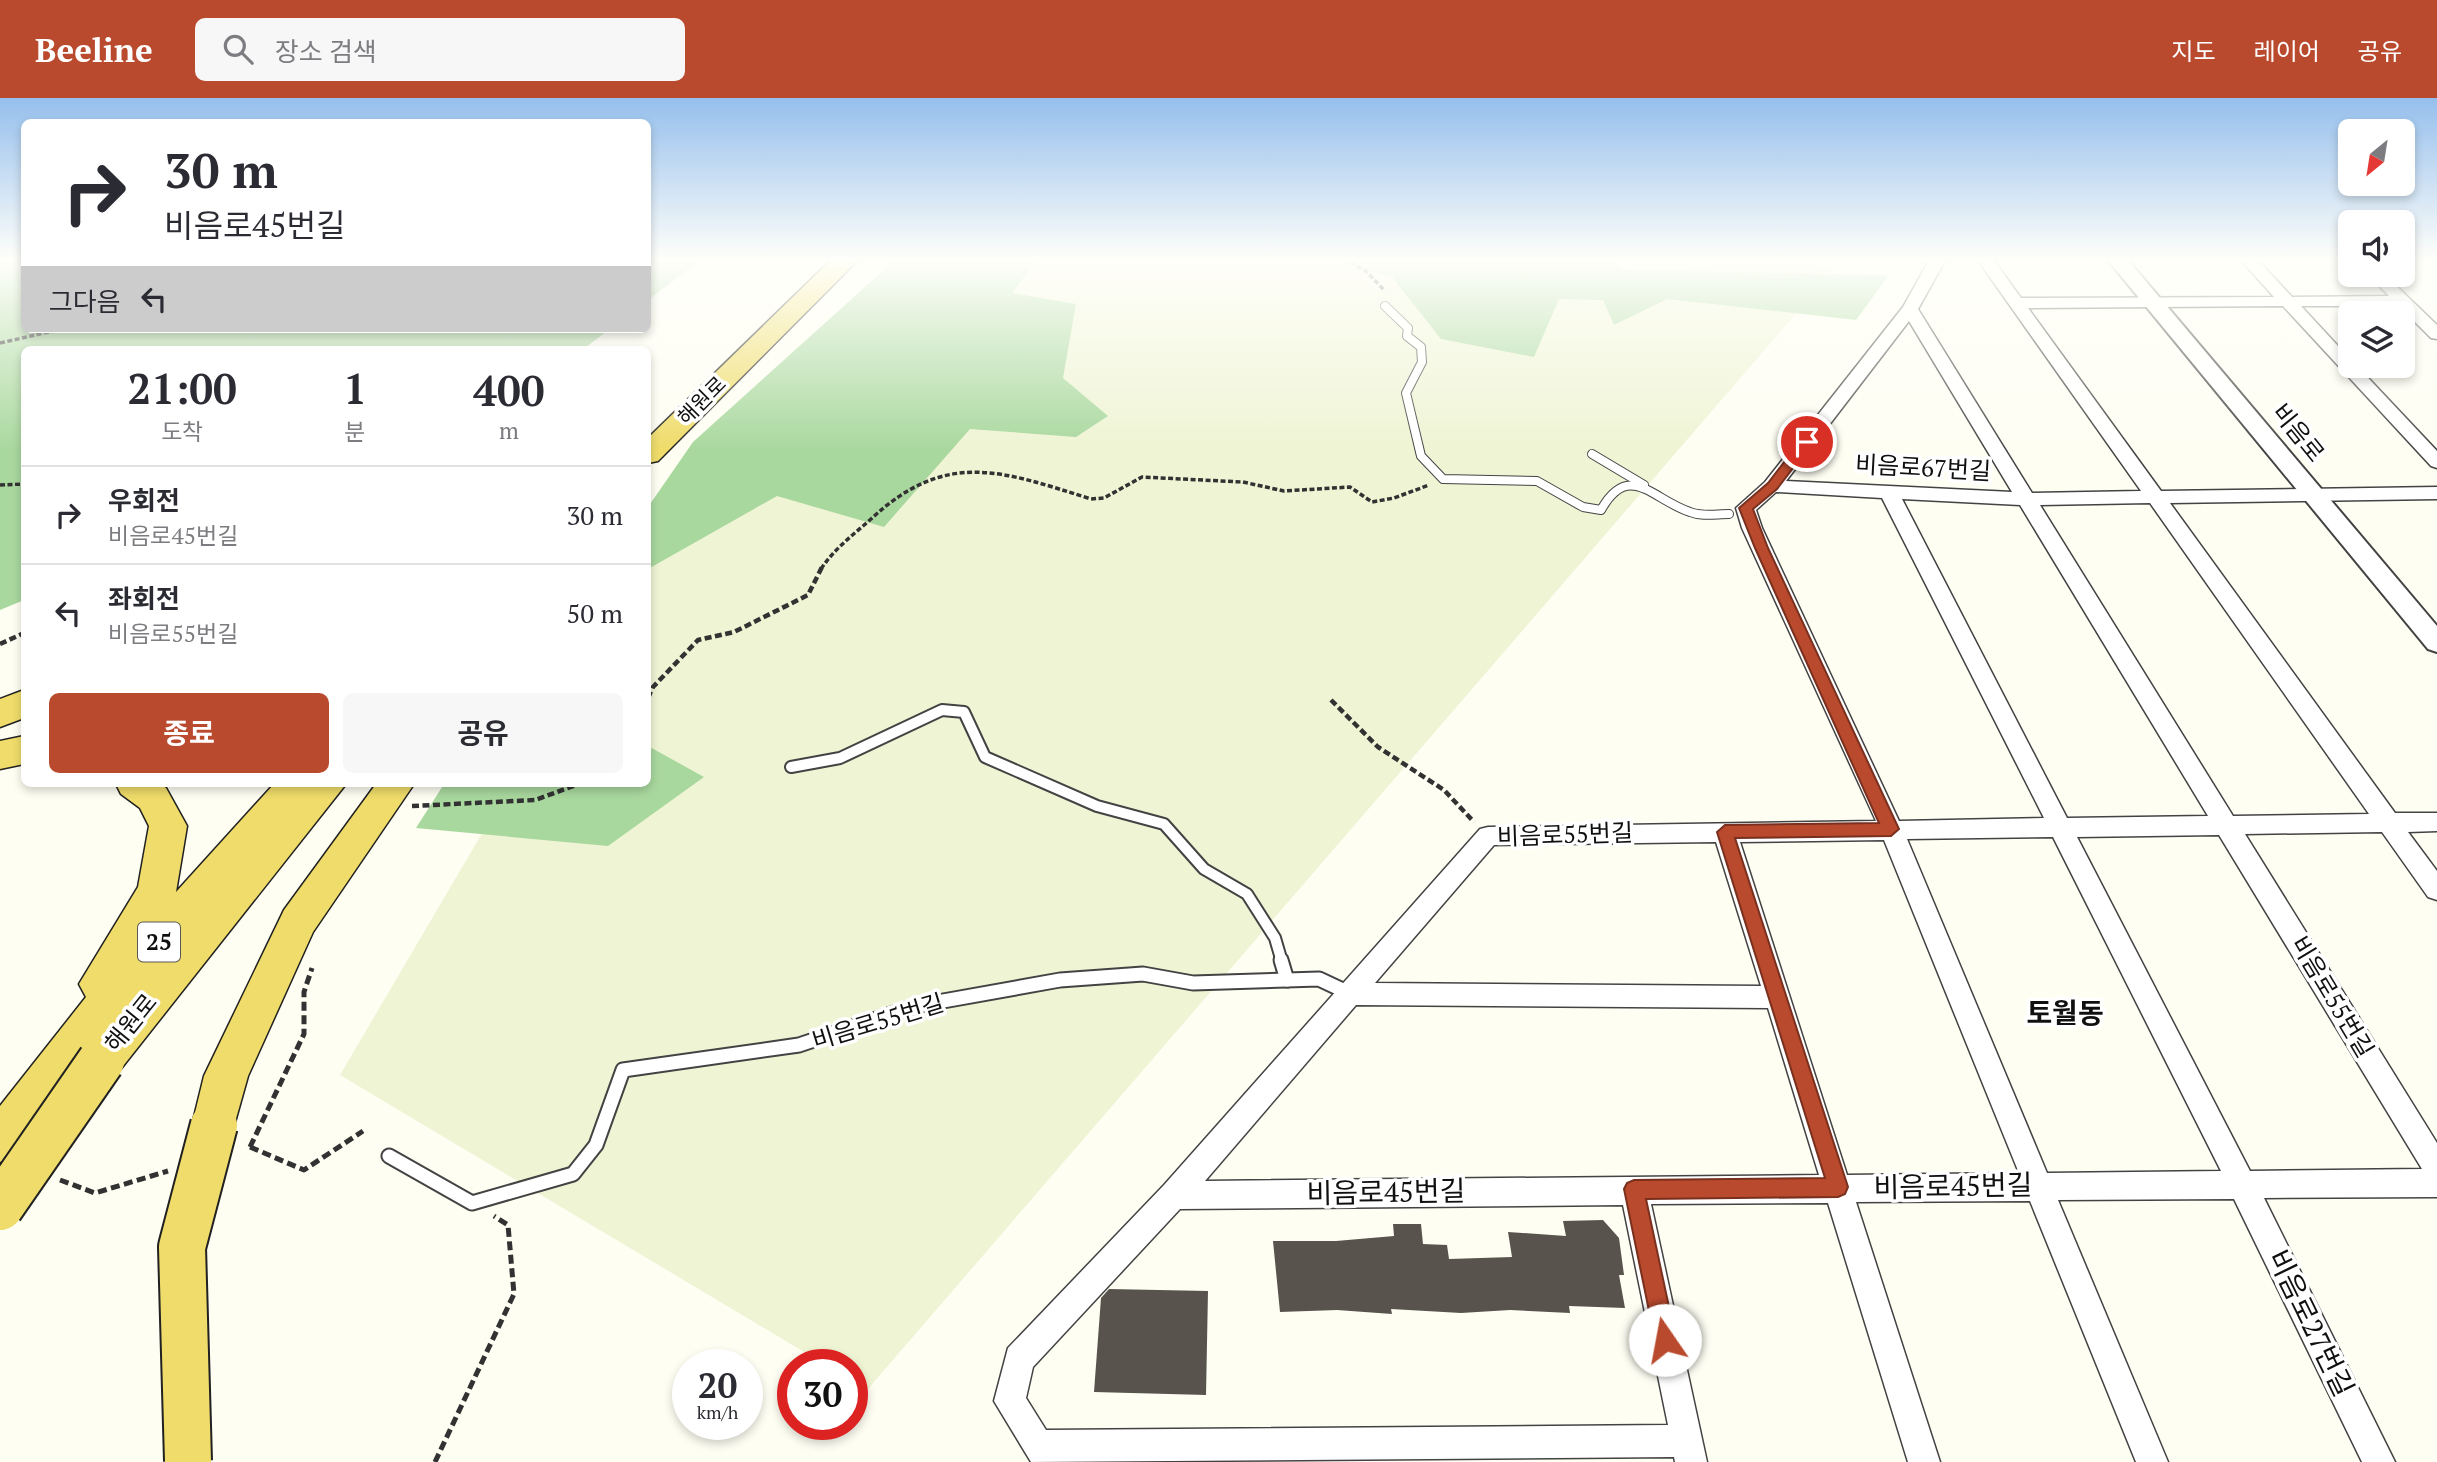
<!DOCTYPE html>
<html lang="ko">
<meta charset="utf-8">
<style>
:root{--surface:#fff;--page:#f7f7f7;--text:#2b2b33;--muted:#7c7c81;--line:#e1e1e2;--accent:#ba4a2e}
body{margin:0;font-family:"PT Serif","Noto Sans KR",serif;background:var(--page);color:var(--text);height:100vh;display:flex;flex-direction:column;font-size:26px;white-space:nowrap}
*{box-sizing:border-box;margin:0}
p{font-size:23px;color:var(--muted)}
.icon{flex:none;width:38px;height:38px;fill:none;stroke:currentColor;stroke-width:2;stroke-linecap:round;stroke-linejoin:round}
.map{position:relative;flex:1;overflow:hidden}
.panel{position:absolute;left:21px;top:248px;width:630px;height:441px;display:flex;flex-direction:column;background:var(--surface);border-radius:10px;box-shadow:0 4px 10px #0003}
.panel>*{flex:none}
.top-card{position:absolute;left:21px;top:21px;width:630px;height:214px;border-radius:10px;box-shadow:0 4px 10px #0003;background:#fff;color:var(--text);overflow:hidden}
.needle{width:46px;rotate:210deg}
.tools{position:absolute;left:2338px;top:21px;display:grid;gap:14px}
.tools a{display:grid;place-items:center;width:77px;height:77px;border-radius:10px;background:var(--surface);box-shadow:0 4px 10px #0003;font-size:35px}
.speed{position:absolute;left:672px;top:1251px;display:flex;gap:14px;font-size:35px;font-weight:700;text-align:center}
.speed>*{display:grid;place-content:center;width:91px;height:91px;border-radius:50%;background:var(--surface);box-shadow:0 4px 10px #0003;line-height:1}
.speed small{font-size:18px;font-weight:400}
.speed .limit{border:10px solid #d22;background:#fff;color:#111}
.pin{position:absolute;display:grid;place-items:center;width:60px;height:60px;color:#fff;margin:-30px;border:4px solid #fff;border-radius:50%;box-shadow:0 2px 7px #0007}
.me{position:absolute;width:77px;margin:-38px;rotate:348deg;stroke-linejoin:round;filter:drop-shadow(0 0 5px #0008)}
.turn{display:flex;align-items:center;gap:24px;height:147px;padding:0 28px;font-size:32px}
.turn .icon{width:91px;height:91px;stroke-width:2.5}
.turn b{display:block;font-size:49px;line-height:60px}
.then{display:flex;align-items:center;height:66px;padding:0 28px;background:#0003;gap:14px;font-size:26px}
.eta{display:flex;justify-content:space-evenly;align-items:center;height:119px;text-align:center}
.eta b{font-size:42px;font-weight:700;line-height:49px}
.action{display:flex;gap:14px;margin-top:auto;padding:14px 28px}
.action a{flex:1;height:80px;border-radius:10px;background:var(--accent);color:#fff;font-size:28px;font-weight:700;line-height:80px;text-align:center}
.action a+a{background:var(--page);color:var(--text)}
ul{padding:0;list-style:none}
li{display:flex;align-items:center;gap:21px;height:98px;padding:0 28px;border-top:2px solid var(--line)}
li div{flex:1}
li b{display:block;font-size:26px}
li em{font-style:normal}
header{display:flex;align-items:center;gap:42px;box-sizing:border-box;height:98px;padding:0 35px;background:var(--accent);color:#fff}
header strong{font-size:33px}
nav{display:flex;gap:38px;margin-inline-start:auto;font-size:24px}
.search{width:490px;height:63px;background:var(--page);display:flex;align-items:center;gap:18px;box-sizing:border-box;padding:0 24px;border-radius:10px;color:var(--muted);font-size:26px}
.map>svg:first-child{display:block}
</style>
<header>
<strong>Beeline</strong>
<div class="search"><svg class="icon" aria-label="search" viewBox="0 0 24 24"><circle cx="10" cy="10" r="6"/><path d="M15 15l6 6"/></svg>장소 검색</div>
<nav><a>지도</a><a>레이어</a><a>공유</a></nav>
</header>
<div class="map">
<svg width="2437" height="1364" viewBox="0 0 2437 1364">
<rect width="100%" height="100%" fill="#fefef3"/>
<!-- farmland -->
<path fill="#eff4d4" d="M 902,161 L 1730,161 L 1837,168 L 867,1292 L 852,1283 L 852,1267 L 826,1267 L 340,977 L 511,686 L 648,686 L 648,454 Z"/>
<!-- forest -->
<g fill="#a9d89e">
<path d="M 0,161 L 24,161 L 24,231 L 610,231 L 582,252 L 24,252 L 24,502 L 0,512 Z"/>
<path d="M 648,161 L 702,161 L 648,202 Z"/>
<path d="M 896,161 L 1038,161 L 1012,195 L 1076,206 L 1063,280 L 1108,318 L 1076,339 L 970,331 L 884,429 L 777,398 L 648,471 L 648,409 L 693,344 Z"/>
<path d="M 1331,161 L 1610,161 L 1624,172 L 1889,177 L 1856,222 L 1667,201 L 1614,227 L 1603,202 L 1559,201 L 1534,259 L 1441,241 L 1392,179 Z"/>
<path d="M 648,648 L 704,679 L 608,748 L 416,730 L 444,686 L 648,686 Z"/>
</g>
<!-- building -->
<g fill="#58544d">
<path d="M 1603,1122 L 1619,1140 L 1624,1177 L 1619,1177 L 1625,1210 L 1569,1208 L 1570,1215 L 1510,1212 L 1461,1215 L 1391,1211 L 1392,1216 L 1337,1212 L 1280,1214 L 1273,1143 L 1336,1143 L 1394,1138 L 1393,1126 L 1421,1126 L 1423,1146 L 1447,1147 L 1449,1161 L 1512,1159 L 1508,1134 L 1566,1138 L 1563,1123 Z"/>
<path d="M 1109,1191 L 1208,1193 L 1206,1297 L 1094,1294 L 1101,1200 Z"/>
</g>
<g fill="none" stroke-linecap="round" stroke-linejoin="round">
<defs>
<g id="service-far2">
<path d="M 1385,208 L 1408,230 L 1407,238 L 1421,249 L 1422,264 L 1406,295 L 1421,358 L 1443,381 L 1537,383 L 1583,409 L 1601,412 C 1629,362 1653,402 1690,414 C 1702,419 1716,416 1729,416"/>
<path d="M 1592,356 L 1644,387"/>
</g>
<path id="service-far1" d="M 791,669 L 840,660 L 942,612 L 964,614 L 985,659 L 1097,708 L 1164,726 L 1204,771 L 1247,796 L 1275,840 L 1282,864"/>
<g id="service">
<path d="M 1281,862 L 1287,882"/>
<path d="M 389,1058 L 472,1105 L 573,1076 L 596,1047 L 623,972 L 799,947 L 915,908 L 1060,882 L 1143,876 L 1193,885 L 1319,881 L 1351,896"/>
</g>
<path id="minor" d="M 1930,161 L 1946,161 L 1918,211 L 2032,395 L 2141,393 L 1977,161 L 1993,161 L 2021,200 L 2274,199 L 2240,161 L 2257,161 L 2292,199 L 2389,198 L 2368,177 L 2385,177 L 2437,227 L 2437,241 L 2431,240 L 2399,208 L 2301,208 L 2350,261 L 2350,268 L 2357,268 L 2437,353 L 2437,370 L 2431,368 L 2283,208 L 2028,210 L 2161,393 L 2437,389 L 2437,401 L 2170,405 L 2395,715 L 2437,715 L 2437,733 L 2408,734 L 2437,773 L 2437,802 L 2428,799 L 2382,734 L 2245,736 L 2437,1045 L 2437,1099 L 2264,1100 L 2395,1364 L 2362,1364 L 2234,1101 L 2058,1102 L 2168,1364 L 2136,1364 L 2030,1103 L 1856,1104 L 1940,1364 L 1908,1364 L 1828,1105 L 1651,1106 L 1707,1364 L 1675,1364 L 1674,1359 L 1031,1364 L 994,1303 L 1008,1250 L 1164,1087 L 1480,731 L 1488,729 L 1876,723 L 1742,430 L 1736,410 L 1765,384 L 1903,209 ZM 1909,223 L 2012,394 L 1786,383 ZM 1776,394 L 1882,400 L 2044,720 L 1899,723 L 1762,430 L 1756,412 ZM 1902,401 L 2020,407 L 2208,718 L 2067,720 ZM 2150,405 L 2369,716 L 2233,718 L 2040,407 ZM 2219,737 L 2422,1071 L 2250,1073 L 2077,739 ZM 2053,739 L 2221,1073 L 2047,1075 L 1907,741 ZM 1884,742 L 2019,1075 L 1847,1077 L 1740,744 ZM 1716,744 L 1761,888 L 1375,885 L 1494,747 ZM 1356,907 L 1768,910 L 1819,1077 L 1205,1083 ZM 1623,1107 L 1668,1327 L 1046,1332 L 1026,1300 L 1033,1269 L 1180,1111 Z"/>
<path id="tertiary" d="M 2107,161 L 2127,161 L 2437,528 L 2437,554 L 2428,551 Z"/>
<g id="trunk">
<path d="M 832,161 L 859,161 L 658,363 L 648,365 L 648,340 Z"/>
<path d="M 24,592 L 24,620 L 0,629 L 0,601 Z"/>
<path d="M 24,638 L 24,666 L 0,671 L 0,643 Z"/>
<path d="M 116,686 L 161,686 L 166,690 L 187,728 L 176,794 L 274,686 L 346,686 L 116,977 L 101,983 L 86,977 L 82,969 L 16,1058 L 0,1064 L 0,1008 L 86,899 L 79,886 L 138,789 L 149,728 L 140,710 L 121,696 Z"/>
<path d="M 376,686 L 414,686 L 313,834 L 248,978 L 230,1042 L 214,1048 L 198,1042 L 192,1027 L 204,978 L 284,812 Z"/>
</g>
</defs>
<!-- service-far2 casing -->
<use href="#service-far2" stroke="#434343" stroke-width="10"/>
<!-- service-far1 casing -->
<use href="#service-far1" stroke="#434343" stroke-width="14"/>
<!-- service casing -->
<use href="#service" stroke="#434343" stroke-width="17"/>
<!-- minor casing -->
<use href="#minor" stroke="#434343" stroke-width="3"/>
<!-- tertiary casing -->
<use href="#tertiary" stroke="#434343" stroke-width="4"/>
<!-- trunk casing -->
<use href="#trunk" stroke="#212121" stroke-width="3"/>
<!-- path-far2 -->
<g stroke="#323232" stroke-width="3.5" stroke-dasharray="5 2.5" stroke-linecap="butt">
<path d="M 1344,161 L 1366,173 L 1385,193"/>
<path d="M 0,245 L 62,231"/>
<path d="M 0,387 L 24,386"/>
<path d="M 821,471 C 834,451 853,437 871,421 C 946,351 1002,373 1091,401 L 1104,400 L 1142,379 L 1243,384 L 1284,393 L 1350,389 L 1372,404 L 1394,400 L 1429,387"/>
</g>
<!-- path-far1 -->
<g stroke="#323232" stroke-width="4.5" stroke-dasharray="7 3.5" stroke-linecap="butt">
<path d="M 0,546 L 24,535"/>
<path d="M 648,600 L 653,589 L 698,542 L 734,534 L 808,497 L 822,469"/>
<path d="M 1331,602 L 1378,649 L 1444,692 L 1474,724"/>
<path d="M 412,708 L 535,702 L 579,686"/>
</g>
<!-- path -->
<g stroke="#323232" stroke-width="5" stroke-dasharray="9 4.5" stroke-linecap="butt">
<path d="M 250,1049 L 304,936 L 304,894 L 312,870"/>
<path d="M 250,1049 L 304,1072 L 363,1033"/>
<path d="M 60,1082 L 95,1095 L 168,1073"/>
<path d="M 435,1364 L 514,1196 L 508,1127 L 494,1118"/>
</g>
<!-- service-far2 -->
<use href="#service-far2" stroke="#fff" stroke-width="8"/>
<!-- service-far1 -->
<use href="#service-far1" stroke="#fff" stroke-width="10"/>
<!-- service -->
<use href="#service" stroke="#fff" stroke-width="13"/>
<!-- minor -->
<use href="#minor" fill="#fff" fill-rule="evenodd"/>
<!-- tertiary -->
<use href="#tertiary" fill="#fff" fill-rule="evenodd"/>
<!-- trunk -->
<use href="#trunk" fill="#efdc6a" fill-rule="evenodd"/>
<defs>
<g id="trunk-bridge">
<path d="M 0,1109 L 101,963"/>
<path d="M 188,1363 L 182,1149 L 214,1027"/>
</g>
</defs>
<!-- trunk-bridge casing -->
<use href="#trunk-bridge" stroke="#212121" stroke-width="50" stroke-linecap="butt"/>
<!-- trunk-bridge -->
<use href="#trunk-bridge" stroke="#efdc6a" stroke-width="46"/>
</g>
<!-- sky -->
<linearGradient id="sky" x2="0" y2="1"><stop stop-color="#95bfed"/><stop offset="0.46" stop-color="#fffffa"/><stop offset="1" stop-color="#fffffa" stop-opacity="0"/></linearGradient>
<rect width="2437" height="352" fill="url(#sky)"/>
<!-- route -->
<path fill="#ba4a2e" stroke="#79301e" stroke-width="2" d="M 1802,341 L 1813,344 L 1777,391 L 1753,411 L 1768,450 L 1899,731 L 1891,738 L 1735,740 L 1848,1089 L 1845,1096 L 1838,1099 L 1646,1101 L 1676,1242 L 1673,1250 L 1665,1253 L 1658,1250 L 1655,1242 L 1624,1091 L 1627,1085 L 1634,1082 L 1825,1080 L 1717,734 L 1725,727 L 1879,725 L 1755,450 L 1739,410 L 1768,385 Z"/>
<g text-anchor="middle" stroke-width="7" stroke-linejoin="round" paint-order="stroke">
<!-- far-street labels -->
<g font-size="21" fill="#101010" stroke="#fff">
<text transform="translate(702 303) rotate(-45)" y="7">해원로</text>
</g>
<!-- shield labels -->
<rect fill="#fff" stroke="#585858" stroke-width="2" x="138" y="824.5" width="42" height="39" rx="5"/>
<g font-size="23" font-weight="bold" fill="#101010">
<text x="159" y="852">25</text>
</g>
<!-- street labels -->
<g font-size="24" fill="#101010" stroke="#fff">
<text transform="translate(2298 335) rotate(51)" y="8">비음로</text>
<text transform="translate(1923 370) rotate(3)" y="8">비음로67번길</text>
<text transform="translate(1565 737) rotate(-2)" y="8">비음로55번길</text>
<text transform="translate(2332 899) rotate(59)" y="8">비음로55번길</text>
<text transform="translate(878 924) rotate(-17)" y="8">비음로55번길</text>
<text transform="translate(131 925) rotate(-51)" y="8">해원로</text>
</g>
<!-- quarter labels -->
<g font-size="28" font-weight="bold" fill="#101010" stroke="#fff">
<text x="2065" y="925">토월동</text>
</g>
<!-- near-street labels -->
<g font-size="28" fill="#101010" stroke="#fff">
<text transform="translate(1953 1088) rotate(-1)" y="10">비음로45번길</text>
<text transform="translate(1386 1094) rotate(-1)" y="10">비음로45번길</text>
<text transform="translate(2311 1225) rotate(64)" y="10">비음로27번길</text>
</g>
</g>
</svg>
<div class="tools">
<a><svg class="needle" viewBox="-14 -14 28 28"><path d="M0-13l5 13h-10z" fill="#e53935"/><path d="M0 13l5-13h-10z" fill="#7c7c81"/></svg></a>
<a><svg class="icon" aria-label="sound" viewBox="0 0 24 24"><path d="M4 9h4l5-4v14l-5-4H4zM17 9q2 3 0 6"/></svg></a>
<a><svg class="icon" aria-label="layers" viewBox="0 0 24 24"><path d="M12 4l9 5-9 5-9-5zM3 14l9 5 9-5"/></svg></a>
</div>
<div class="speed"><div>20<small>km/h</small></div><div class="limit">30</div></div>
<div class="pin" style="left:1807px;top:344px;background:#d93025"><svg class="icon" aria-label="arrive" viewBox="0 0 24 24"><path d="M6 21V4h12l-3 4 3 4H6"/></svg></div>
<svg class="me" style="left:1665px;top:1242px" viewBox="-20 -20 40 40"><circle r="19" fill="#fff"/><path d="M0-13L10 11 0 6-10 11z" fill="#ba4a2e"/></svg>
<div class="top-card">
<div class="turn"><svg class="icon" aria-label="right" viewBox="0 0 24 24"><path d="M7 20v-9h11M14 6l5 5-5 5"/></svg><div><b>30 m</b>비음로45번길</div></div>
<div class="then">그다음<svg class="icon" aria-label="left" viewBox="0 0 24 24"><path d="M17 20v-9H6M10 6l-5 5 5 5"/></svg></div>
</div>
<section class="panel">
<div class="eta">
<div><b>21:00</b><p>도착</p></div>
<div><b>1</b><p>분</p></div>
<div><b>400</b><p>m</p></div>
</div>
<ul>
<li><svg class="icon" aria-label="right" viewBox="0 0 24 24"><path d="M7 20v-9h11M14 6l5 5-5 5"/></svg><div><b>우회전</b><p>비음로45번길</p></div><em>30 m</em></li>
<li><svg class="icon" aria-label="left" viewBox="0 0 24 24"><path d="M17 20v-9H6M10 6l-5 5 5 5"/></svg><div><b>좌회전</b><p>비음로55번길</p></div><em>50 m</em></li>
</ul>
<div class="action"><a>종료</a><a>공유</a></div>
</section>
</div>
